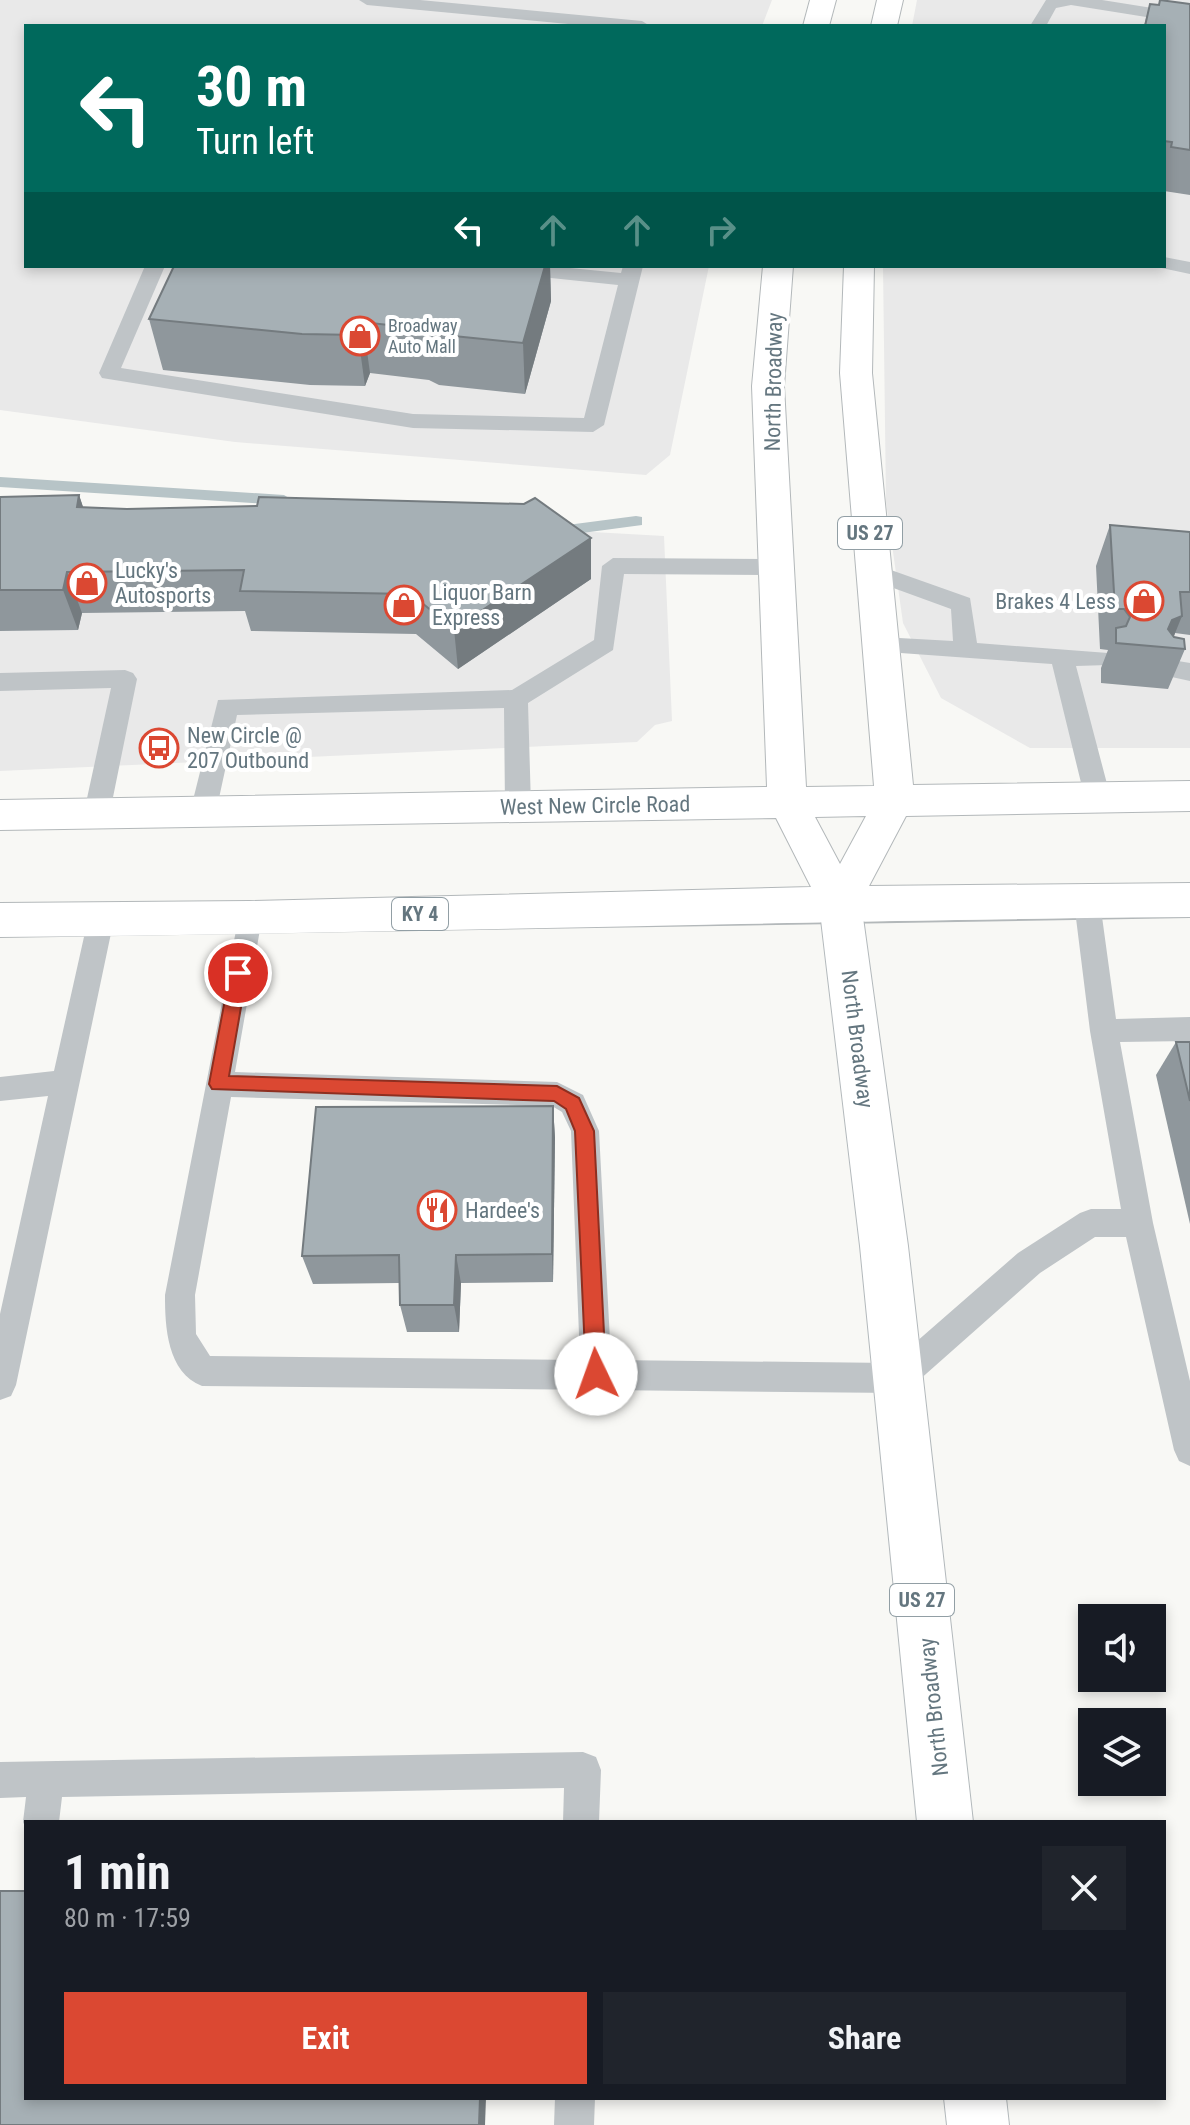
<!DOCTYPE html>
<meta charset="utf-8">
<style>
:root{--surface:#171b24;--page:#20242c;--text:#f1f3f6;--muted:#9ea1a6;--accent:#db4832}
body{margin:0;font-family:"Roboto Condensed",sans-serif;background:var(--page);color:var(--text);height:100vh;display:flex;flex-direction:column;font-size:30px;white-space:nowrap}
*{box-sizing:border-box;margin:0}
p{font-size:26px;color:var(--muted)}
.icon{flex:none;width:44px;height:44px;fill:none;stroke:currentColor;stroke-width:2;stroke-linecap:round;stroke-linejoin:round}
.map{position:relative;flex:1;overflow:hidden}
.panel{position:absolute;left:24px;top:1820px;width:1142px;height:280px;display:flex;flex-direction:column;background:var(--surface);border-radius:0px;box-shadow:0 4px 12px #0003}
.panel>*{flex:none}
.top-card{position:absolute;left:24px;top:24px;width:1142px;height:244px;border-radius:0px;box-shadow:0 4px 12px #0003;background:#00695c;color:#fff;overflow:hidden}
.buttons{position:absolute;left:1078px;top:1604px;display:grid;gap:16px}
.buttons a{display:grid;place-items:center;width:88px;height:88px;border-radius:0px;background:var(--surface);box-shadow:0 4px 12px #0003;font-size:40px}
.pin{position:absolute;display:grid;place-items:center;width:68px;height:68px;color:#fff;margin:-34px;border:4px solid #fff;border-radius:50%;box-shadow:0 2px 8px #0007}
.me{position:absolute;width:88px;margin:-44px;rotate:357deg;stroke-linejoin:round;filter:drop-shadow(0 0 6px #0008)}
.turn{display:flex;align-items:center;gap:28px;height:168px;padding:0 40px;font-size:36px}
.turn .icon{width:104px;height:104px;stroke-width:2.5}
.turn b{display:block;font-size:56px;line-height:68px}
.lanes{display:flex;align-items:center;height:76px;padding:0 40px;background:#0003;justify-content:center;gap:40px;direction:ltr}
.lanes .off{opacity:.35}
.round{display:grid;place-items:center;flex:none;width:84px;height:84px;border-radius:0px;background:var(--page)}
.headline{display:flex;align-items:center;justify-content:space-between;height:136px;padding:0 40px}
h1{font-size:48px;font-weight:700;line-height:60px}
.action{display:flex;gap:16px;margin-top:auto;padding:16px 40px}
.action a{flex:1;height:92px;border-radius:0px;background:var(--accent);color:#fff;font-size:32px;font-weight:700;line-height:92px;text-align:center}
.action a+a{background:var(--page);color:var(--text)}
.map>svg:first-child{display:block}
</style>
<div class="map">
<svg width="1190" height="2125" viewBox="0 0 1190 2125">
<rect width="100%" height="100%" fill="#f8f8f5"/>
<!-- built -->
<g fill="#e9e9e9">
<path d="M 0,0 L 772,0 L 762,26 L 26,26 L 26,266 L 709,266 L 670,455 L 646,475 L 235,442 L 0,410 Z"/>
<path d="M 917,0 L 1190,0 L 1190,748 L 1030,748 L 941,698 L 903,623 L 886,502 L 883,266 L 1164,266 L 1164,26 L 912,26 Z"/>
<path d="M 0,510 L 195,510 L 664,536 L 672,721 L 655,725 L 637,742 L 0,771 Z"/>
</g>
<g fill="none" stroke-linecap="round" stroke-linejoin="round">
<!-- stream -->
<g fill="#b7c4c7" fill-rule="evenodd">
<path d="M 0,477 L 284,495 L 292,500 L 284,505 L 0,487 Z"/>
<path d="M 636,516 L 642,517 L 642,525 L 552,537 L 544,532 L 552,527 Z"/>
</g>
<defs>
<g id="primary">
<path d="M 840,886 L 855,891 L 861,903 L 908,1246 L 973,1822 L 917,1822 L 860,1246 L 819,903 L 825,891 Z"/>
<path d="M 944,2098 L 1006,2098 L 1009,2125 L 947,2125 Z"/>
</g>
<g id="highway">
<path d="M 810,0 L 836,0 L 829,26 L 803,26 Z"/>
<path d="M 877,0 L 903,0 L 897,26 L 871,26 Z"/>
<path d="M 763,266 L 793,266 L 784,386 L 806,787 L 874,786 L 840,373 L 844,266 L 874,266 L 872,373 L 913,785 L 1190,781 L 1190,811 L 906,816 L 869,886 L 1190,883 L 1190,917 C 793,920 397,934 0,937 L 0,903 L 249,901 L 811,887 L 776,818 L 0,830 L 0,800 L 767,787 L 752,386 ZM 866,816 L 840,864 L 815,817 Z"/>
</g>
</defs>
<!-- primary casing -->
<use href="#primary" stroke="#b3b9bc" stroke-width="2"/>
<!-- highway casing -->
<use href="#highway" stroke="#b3b8ba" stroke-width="2"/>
<!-- lane -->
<g fill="#bfc4c7" fill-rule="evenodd">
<path d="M 359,0 L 420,0 L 642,21 L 650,26 L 589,26 L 367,5 Z"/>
<path d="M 1046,0 L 1102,0 L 1190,14 L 1190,24 L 1071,5 L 1056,8 L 1046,26 L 1030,26 Z"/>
<path d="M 1164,257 L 1190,262 L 1190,274 L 1157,267 L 1164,266 Z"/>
<path d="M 145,266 L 165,266 L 121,368 L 413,414 L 584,418 L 618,285 L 493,272 L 483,266 L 550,266 L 621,273 L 623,266 L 643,266 L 604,425 L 593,432 L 413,428 L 102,378 L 99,373 Z"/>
<path d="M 613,558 L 777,559 L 788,567 L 777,575 L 624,574 L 613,650 L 528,703 L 531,806 L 527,813 L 518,816 L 509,813 L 505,806 L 504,708 L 237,715 L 216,812 L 212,819 L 203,822 L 194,819 L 190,812 L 218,700 L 512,690 L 594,640 L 602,566 Z"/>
<path d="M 874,564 L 970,598 L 977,643 L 1108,653 L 1112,659 L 1108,665 L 1076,666 L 1111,799 L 1107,806 L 1098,809 L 1089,806 L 1085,799 L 1052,664 L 873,651 L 869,645 L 873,639 L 881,637 L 953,641 L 951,609 L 866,578 L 863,572 L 866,566 Z"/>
<path d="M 1166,659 L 1190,663 L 1190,681 L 1158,674 L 1154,668 L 1158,662 Z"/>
<path d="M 125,670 L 133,673 L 137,679 L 110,812 L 106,819 L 97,822 L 88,819 L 84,812 L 111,688 L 0,691 L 0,673 Z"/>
<path d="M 1087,891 L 1096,895 L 1100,902 L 1116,1019 L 1190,1017 L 1190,1041 L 1120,1042 L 1153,1223 L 1190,1381 L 1190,1466 L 1179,1461 L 1174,1450 L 1126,1237 L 1095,1237 L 1040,1273 L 909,1389 L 898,1393 L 202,1386 C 167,1372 165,1327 165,1295 L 240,910 L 249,907 L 258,910 L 262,918 L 235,1072 L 557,1082 L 583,1095 L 599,1131 L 611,1360 L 892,1363 L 1018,1253 L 1080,1213 L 1091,1209 L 1121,1209 L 1090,1031 L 1074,902 L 1078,895 ZM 231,1097 L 552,1106 L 562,1112 L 571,1131 L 580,1360 L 210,1356 L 196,1334 L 195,1295 Z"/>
<path d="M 101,908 L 110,911 L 114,919 L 16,1385 L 11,1396 L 0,1400 L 0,1314 L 48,1096 L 0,1101 L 0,1077 L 54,1071 L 88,919 L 92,911 Z"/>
<path d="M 583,1752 L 596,1757 L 601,1770 L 599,1822 L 563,1822 L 564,1788 L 62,1797 L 59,1822 L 26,1822 L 26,1829 L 23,1822 L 26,1797 L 0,1798 L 0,1762 Z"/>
<path d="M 555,2098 L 595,2098 L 594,2125 L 554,2125 Z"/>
</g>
<!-- primary -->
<use href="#primary" fill="#fff" fill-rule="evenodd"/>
<!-- highway -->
<use href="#highway" fill="#fff" fill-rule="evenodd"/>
</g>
<!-- wall -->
<g fill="#8f979c">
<path d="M 1150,4 L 1158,5 L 1190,4 L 1190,195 L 1164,191 L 1164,26 L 1144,26 Z"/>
<path d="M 174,266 L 550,266 L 551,301 L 525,394 L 439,385 L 429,380 L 370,373 L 365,386 L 310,385 L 163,370 L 149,319 Z"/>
<path d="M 79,495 L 83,507 L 591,579 L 458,669 L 416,634 L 251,631 L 245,611 L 82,613 L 78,630 L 0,631 L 0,497 Z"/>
<path d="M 1110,525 L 1190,532 L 1190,635 L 1175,633 L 1174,636 L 1185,649 L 1168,689 L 1101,683 L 1101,668 L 1108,650 L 1100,649 L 1096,566 Z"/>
<path d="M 1176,1042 L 1190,1042 L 1190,1224 L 1156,1075 Z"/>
<path d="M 553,1106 L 555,1138 L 553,1282 L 461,1283 L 459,1332 L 407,1332 L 400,1305 L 399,1283 L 313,1284 L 302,1256 Z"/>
</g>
<!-- shaded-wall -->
<g fill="#747b7f">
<path d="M 545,266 L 550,266 L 551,301 L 525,394 L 523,343 Z"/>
<path d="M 363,322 L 370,373 L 365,386 L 358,335 Z"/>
<path d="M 79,495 L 93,537 L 77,507 Z"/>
<path d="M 591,538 L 591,579 L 458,669 L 454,629 Z"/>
<path d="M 67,572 L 82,613 L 78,630 L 63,590 Z"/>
<path d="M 1182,616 L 1169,648 L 1161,647 L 1172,620 Z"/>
<path d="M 553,1106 L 555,1138 L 553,1282 L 552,1254 Z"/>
<path d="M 456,1255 L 461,1283 L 459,1332 L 454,1305 Z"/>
<path d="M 480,2098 L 486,2098 L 485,2125 L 479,2125 Z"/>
</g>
<!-- building -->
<g fill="#a6b0b5" stroke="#747b7f" stroke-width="2">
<path d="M 1160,0 L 1190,4 L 1190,150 L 1171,147 L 1172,142 L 1164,141 L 1164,26 L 1145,26 L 1150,4 L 1159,5 Z"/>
<path d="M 174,266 L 545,266 L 523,343 L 434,334 L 423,329 L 363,322 L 358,335 L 302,334 L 149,319 Z"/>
<path d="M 79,495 L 77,507 L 127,509 L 257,506 L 259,497 L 524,504 L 535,498 L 591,538 L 454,629 L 411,594 L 240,591 L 244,570 L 67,572 L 63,590 L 0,590 L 0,497 Z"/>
<path d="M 1110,525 L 1190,532 L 1190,592 L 1180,592 L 1182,616 L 1172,620 L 1168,629 L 1174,637 L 1184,639 L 1185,649 L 1116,643 L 1116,628 L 1126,626 L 1130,617 L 1124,609 L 1115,609 Z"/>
<path d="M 1176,1042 L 1190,1042 L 1190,1101 Z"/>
<path d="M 553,1106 L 552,1254 L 456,1255 L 454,1305 L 400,1305 L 399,1255 L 302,1256 L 316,1107 Z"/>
<path d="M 0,1891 L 26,1891 L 26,2098 L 480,2098 L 479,2125 L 0,2125 Z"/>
</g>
<!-- route -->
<path fill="#db4832" stroke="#8e2f20" stroke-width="2" d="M 238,966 L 247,973 L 229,1076 L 557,1086 L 579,1098 L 594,1131 L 606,1374 L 603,1381 L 596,1383 L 589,1381 L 586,1374 L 575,1131 L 566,1109 L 554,1101 L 212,1089 L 209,1084 L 230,973 Z"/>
<!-- icons -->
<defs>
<symbol id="shop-ring" viewBox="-11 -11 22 22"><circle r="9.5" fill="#fff" stroke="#db4832" stroke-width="1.5"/><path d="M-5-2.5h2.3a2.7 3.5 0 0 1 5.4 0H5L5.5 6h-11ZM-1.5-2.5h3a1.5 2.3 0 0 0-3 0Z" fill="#db4832"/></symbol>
<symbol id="bus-ring" viewBox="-11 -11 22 22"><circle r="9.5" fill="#fff" stroke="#db4832" stroke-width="1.5"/><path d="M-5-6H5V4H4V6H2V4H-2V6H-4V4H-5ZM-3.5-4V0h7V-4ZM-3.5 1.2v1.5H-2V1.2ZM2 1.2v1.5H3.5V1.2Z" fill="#db4832"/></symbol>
<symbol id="restaurant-ring" viewBox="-11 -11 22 22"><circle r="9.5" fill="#fff" stroke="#db4832" stroke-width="1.5"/><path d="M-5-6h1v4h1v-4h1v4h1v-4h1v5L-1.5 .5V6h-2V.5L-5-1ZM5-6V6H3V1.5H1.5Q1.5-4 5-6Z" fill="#db4832"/></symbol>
</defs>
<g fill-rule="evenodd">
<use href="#shop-ring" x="338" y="314" width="44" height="44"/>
<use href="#shop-ring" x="65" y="561" width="44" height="44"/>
<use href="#shop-ring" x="1122" y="579" width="44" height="44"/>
<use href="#shop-ring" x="382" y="583" width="44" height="44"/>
<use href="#bus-ring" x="137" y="726" width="44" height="44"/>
<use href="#restaurant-ring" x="415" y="1188" width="44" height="44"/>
</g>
<g text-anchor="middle" stroke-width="8" stroke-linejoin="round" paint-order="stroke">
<!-- far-poi labels -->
<g font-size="18" fill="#64767f" stroke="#fff" text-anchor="start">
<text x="388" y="332">Broadway<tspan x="388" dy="21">Auto Mall</tspan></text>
</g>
<!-- shield labels -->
<g fill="#fff" stroke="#929fa5" stroke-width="2">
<rect x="838" y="517" width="64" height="32" rx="6"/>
<rect x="392" y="898" width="56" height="32" rx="6"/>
<rect x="890" y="1584" width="64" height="32" rx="6"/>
</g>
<g font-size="20" font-weight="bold" fill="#64767f">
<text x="870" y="540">US 27</text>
<text x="420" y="921">KY 4</text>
<text x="922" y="1607">US 27</text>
</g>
<!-- street labels -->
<g font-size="22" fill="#64767f" stroke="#fff">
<text transform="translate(773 382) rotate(-89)" y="8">North Broadway</text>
<text transform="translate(595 805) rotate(-1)" y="8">West New Circle Road</text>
<text transform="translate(858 1039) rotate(83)" y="8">North Broadway</text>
<text transform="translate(933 1707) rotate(-96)" y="8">North Broadway</text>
</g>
<!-- poi labels -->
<g font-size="22" fill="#64767f" stroke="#fff" text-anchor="start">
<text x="115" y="578">Lucky's<tspan x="115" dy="25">Autosports</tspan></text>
<text x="432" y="600">Liquor Barn<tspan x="432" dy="25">Express</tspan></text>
<text x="1116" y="609" text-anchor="end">Brakes 4 Less</text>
<text x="187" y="743">New Circle @<tspan x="187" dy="25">207 Outbound</tspan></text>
<text x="465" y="1218">Hardee's</text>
</g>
</g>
</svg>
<div class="buttons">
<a><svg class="icon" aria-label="sound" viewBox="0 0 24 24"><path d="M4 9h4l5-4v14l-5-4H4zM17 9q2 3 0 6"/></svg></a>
<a><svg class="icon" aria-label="layers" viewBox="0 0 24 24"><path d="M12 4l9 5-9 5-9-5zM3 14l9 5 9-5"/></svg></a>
</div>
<div class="pin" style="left:238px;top:973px;background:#d93025"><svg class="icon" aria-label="arrive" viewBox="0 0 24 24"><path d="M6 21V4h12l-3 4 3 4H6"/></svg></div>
<svg class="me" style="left:596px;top:1374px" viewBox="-20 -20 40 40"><circle r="19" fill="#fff"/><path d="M0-13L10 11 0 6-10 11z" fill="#db4832"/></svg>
<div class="top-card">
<div class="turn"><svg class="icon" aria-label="left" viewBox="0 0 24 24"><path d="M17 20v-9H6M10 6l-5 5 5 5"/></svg><div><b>30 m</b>Turn left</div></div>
<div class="lanes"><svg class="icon" aria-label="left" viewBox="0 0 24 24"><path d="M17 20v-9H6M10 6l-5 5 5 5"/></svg><svg class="icon off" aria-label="ahead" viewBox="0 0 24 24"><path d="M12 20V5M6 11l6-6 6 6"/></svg><svg class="icon off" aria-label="ahead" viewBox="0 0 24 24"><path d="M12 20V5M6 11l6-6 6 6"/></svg><svg class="icon off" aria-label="right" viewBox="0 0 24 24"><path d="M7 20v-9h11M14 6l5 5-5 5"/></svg></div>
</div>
<section class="panel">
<div class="headline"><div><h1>1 min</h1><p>80 m · 17:59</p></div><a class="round"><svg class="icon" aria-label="close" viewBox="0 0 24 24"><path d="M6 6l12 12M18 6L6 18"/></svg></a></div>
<div class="action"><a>Exit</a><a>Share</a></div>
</section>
</div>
